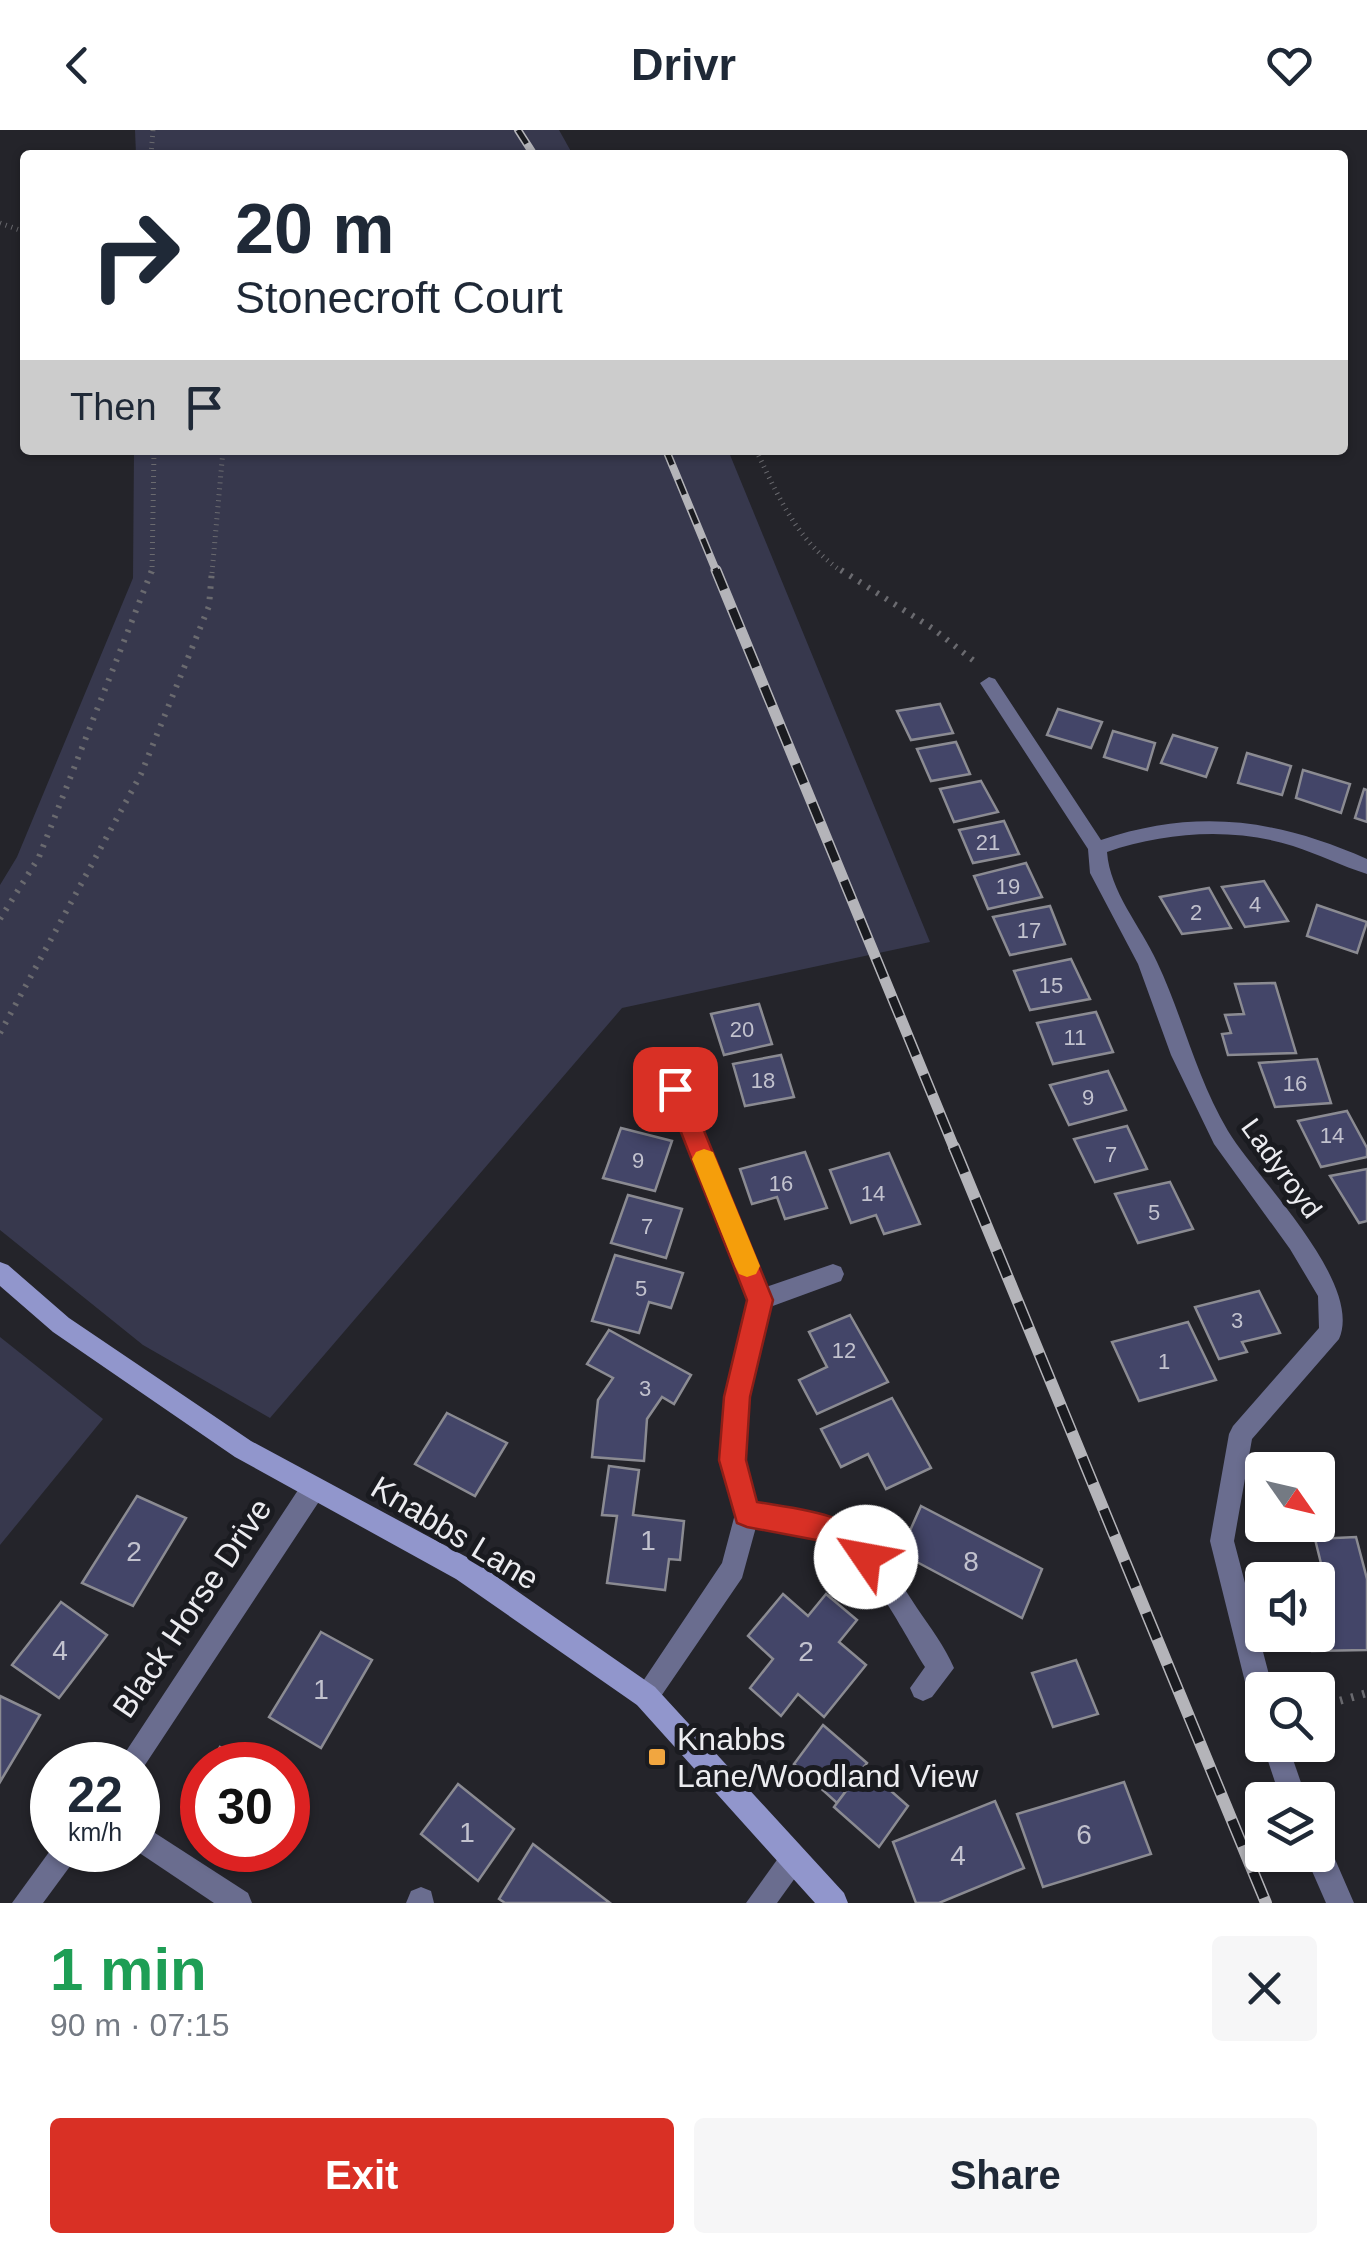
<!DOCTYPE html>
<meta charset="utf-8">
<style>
:root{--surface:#fff;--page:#f6f6f7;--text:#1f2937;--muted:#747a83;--accent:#d93025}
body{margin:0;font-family:Arial,sans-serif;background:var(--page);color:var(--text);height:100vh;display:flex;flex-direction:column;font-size:38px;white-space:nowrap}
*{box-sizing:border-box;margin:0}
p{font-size:32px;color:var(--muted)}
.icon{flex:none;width:55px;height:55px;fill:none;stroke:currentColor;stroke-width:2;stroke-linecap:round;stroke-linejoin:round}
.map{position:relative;height:1773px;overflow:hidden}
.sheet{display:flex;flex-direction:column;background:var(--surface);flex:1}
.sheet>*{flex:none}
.guide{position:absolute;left:20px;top:20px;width:1328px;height:305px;border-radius:10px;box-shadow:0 2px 8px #0004;background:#fff;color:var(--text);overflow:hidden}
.needle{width:65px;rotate:124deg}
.fabs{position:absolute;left:1245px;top:1322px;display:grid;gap:20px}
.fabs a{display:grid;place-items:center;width:90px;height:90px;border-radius:10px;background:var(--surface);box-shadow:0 2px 8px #0004;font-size:50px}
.speed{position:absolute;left:30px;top:1612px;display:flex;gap:20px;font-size:50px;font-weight:700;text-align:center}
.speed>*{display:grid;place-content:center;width:130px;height:130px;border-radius:50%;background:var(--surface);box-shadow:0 2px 8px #0004;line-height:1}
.speed small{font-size:25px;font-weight:400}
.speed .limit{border:15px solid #d22;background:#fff;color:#111}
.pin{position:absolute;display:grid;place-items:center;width:85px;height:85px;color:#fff;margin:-42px;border-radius:20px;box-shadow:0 5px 15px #0006}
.me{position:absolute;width:110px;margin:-55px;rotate:303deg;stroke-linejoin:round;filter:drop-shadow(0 0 8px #0008)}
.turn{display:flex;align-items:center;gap:35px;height:210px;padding:0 50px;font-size:45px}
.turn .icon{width:130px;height:130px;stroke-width:2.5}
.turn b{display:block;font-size:70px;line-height:85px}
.then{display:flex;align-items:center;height:95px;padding:0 50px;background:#0003;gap:20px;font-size:38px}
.round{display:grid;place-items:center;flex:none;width:105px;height:105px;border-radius:10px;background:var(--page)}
.head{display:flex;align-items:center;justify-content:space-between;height:170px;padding:0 50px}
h1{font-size:60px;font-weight:600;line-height:75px;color:#1e9e55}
.action{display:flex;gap:20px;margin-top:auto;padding:20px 50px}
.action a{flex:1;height:115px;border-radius:10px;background:var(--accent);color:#fff;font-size:40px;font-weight:600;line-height:115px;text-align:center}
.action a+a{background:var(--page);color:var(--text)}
header{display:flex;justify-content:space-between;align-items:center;height:130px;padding:0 50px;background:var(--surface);font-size:45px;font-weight:600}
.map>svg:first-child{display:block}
</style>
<header><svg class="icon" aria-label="back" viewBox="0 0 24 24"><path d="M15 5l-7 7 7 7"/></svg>Drivr<svg class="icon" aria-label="heart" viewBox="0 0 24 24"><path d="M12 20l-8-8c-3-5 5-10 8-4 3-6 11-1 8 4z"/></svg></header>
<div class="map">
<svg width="1367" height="1773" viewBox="0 0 1367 1773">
<rect width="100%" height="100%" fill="#24242a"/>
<!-- green -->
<g fill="#37384d">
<path d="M 135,0 L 559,0 L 573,25 L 136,25 Z"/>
<path d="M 134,320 L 728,320 L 930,812 L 622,878 L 270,1288 L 143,1215 L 0,1100 L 0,755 L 17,727 L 133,448 Z"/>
<path d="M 0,1207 L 103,1289 L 0,1415 Z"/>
</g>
<!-- building -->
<g fill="#434568" stroke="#8b8b92" stroke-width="2.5">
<path d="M 940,574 L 953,603 L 911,610 L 897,581 Z"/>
<path d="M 1058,579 L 1102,592 L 1091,618 L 1047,605 Z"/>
<path d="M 1113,601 L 1155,613 L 1147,640 L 1104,627 Z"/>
<path d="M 1173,605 L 1217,618 L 1206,647 L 1161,633 Z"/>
<path d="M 956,612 L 970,644 L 931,651 L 917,619 Z"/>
<path d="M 1247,623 L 1291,636 L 1282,665 L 1238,653 Z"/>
<path d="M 1303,640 L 1350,654 L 1341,683 L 1296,668 Z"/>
<path d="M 981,651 L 998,682 L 954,692 L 940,659 Z"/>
<path d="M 1364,659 L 1367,660 L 1367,692 L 1355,688 Z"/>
<path d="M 1004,691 L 1019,724 L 973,733 L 959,700 Z"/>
<path d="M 1026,733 L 1042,767 L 988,779 L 974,746 Z"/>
<path d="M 1264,751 L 1288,791 L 1245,797 L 1222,757 Z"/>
<path d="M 1209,758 L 1231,798 L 1182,804 L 1160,767 Z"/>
<path d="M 1317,775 L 1367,792 L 1357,823 L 1307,806 Z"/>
<path d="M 1050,776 L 1065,814 L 1010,825 L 993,787 Z"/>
<path d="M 1071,829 L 1090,869 L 1030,880 L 1014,841 Z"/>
<path d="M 1275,853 L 1296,923 L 1228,925 L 1222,904 L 1231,903 L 1225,885 L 1244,884 L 1235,854 Z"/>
<path d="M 759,874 L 772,914 L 724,925 L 711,884 Z"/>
<path d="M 1096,882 L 1113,922 L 1053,934 L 1037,893 Z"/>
<path d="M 781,925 L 794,967 L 745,976 L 733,934 Z"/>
<path d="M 1317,929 L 1331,973 L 1275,977 L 1259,933 Z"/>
<path d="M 1108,941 L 1126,980 L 1069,995 L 1050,955 Z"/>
<path d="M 1347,981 L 1367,1018 L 1367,1027 L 1321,1037 L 1298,991 Z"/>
<path d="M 1127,996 L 1147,1039 L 1095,1052 L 1074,1009 Z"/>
<path d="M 621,998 L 672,1011 L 655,1061 L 603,1048 Z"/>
<path d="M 805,1022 L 827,1078 L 785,1089 L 777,1067 L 752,1074 L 740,1039 Z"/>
<path d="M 889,1023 L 920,1094 L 884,1104 L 876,1085 L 851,1093 L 830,1040 Z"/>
<path d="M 1367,1039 L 1367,1091 L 1359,1093 L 1330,1046 Z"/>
<path d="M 1170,1052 L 1193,1099 L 1138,1113 L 1115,1064 Z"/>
<path d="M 628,1065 L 682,1079 L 666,1128 L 611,1113 Z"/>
<path d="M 615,1125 L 683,1143 L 671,1178 L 649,1172 L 639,1203 L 592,1191 Z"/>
<path d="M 1259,1161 L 1280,1203 L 1242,1212 L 1247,1222 L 1219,1229 L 1195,1177 Z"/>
<path d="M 850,1185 L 888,1252 L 817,1284 L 799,1250 L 827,1237 L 809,1202 Z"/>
<path d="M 1188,1192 L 1216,1250 L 1139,1271 L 1112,1212 Z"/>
<path d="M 609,1200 L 691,1245 L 674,1274 L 662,1267 L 647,1289 L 644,1331 L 592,1327 L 598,1270 L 613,1248 L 587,1234 Z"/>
<path d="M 892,1268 L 931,1338 L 886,1359 L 868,1324 L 841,1337 L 821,1299 Z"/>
<path d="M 447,1283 L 507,1313 L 475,1366 L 415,1334 Z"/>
<path d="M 609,1336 L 639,1340 L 633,1385 L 684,1391 L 680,1430 L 669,1429 L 665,1460 L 607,1453 L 617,1386 L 602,1385 Z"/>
<path d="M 137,1366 L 186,1388 L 133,1476 L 82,1453 Z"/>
<path d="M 921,1376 L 1042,1439 L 1022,1488 L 900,1423 Z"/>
<path d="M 1356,1407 L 1367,1449 L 1367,1520 L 1312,1521 L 1308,1505 L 1318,1505 L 1318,1458 L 1327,1458 L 1315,1409 Z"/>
<path d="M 783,1464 L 808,1486 L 826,1464 L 857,1490 L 839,1512 L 866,1535 L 824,1587 L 798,1564 L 781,1586 L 750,1558 L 773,1529 L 748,1506 Z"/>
<path d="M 61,1472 L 107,1505 L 59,1568 L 12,1535 Z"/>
<path d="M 321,1502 L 372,1530 L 321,1618 L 269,1587 Z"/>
<path d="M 1076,1530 L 1098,1584 L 1053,1597 L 1032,1543 Z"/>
<path d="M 0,1566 L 40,1585 L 0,1652 Z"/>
<path d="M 823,1595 L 867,1633 L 837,1673 L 794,1634 Z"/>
<path d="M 220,1617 L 250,1635 L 208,1635 Z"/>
<path d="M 864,1637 L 908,1676 L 879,1717 L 834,1677 Z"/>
<path d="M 202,1644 L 202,1691 L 182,1677 Z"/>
<path d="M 1124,1652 L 1151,1724 L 1043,1757 L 1017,1684 Z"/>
<path d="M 458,1654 L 514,1699 L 478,1751 L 421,1704 Z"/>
<path d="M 288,1658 L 305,1668 L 288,1697 Z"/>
<path d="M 995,1671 L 1024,1738 L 939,1773 L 916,1773 L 893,1712 Z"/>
<path d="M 533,1714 L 610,1773 L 505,1773 L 499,1769 Z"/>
</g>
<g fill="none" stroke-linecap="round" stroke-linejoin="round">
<!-- path-far2 -->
<g stroke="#6a6a6f" stroke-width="5" stroke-dasharray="1 5" stroke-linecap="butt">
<path d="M 151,25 L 153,0"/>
<path d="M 0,93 L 25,102"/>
<path d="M 756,320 C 780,370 797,411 844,443"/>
<path d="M 152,443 L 154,320"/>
<path d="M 212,443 L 223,320"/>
</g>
<!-- path-far1 -->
<g stroke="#6a6a6f" stroke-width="6" stroke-dasharray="2.5 8" stroke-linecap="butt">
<path d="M 841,440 L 932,498 L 974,531"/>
<path d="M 0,789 L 39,727 L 152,440"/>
<path d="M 0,903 L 141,644 L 209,476 L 212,440"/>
</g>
<!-- path -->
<path stroke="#6a6a6f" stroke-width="8" stroke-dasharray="2.5 9" stroke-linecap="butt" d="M 1318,1577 L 1367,1563"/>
<!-- lane -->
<path fill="#6a6d8f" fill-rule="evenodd" d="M 662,920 L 669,922 L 672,928 L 751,1117 L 748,1124 L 740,1127 L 732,1124 L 729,1117 L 652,928 L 655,922 Z"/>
<!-- street -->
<g fill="#6a6d8f" fill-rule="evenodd">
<path d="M 989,547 L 995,549 L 1101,710 C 1197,678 1276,689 1367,729 L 1367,744 C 1342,736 1318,724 1293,716 C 1233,697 1166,702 1107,722 C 1110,762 1140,795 1157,832 C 1183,887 1196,947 1228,1001 C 1256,1048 1364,1152 1339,1209 L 1252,1309 L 1234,1411 L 1273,1560 L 1262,1560 L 1262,1581 L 1253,1577 L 1249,1568 L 1210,1411 L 1229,1304 L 1233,1296 L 1319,1198 L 1318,1166 L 1290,1119 L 1214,1014 L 1171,925 L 1138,834 L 1090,743 L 1088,719 L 980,553 Z"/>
<path d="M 740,1107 L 748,1110 L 766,1157 L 833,1134 L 841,1137 L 844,1144 L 841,1151 L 770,1177 L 749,1267 L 744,1330 L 756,1373 C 847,1385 868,1400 917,1478 C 930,1497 945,1517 954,1538 L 932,1567 L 923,1571 L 914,1567 L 910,1558 L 925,1537 C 901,1499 867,1427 825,1410 C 803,1401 778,1400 756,1397 L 742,1448 L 655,1575 L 646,1579 L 637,1575 L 633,1566 L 722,1433 L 735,1384 L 720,1330 L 725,1267 L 749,1170 L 729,1117 L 732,1110 Z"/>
<path d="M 313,1347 L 322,1351 L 325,1359 L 322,1367 L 139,1644 L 138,1635 L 117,1635 L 304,1351 Z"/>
<path d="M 1262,1613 L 1288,1615 L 1307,1670 L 1281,1670 Z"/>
<path d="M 138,1692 L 248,1763 L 252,1773 L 214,1773 L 135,1720 Z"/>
<path d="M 1318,1709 L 1328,1713 L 1354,1773 L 1326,1773 L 1305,1725 L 1318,1725 Z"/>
<path d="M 794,1716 L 804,1720 L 808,1730 L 777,1773 L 746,1773 L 784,1720 Z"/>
<path d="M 52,1718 L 82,1720 L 43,1773 L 12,1773 Z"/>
<path d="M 421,1757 L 431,1761 L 434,1773 L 406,1773 L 411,1761 Z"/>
</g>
<!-- secondary -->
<path fill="#9196cc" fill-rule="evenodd" d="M 0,1132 L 8,1135 L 69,1188 L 251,1311 L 474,1431 L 655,1557 L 844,1763 L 848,1773 L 815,1773 L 637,1575 L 456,1449 L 235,1327 L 53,1202 L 0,1156 Z"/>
<defs>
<g id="rail-far2">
<path d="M 518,0 L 534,25"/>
<path d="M 666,320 L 717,443"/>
</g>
<path id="rail-far1" d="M 716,440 L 955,1020"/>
<path id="rail" d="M 954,1017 L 1266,1773"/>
</defs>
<!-- rail-far2 casing -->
<use href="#rail-far2" stroke="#b4b4b9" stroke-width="8"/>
<!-- rail-far1 casing -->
<use href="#rail-far1" stroke="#b4b4b9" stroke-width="11"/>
<!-- rail casing -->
<use href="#rail" stroke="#b4b4b9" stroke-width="12"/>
<!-- rail-far2 -->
<use href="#rail-far2" stroke="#1a1b20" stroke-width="5" stroke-dasharray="16" stroke-linecap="butt"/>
<!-- rail-far1 -->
<use href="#rail-far1" stroke="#1a1b20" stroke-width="8" stroke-dasharray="21" stroke-linecap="butt"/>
<!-- rail -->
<use href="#rail" stroke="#1a1b20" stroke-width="9" stroke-dasharray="28" stroke-linecap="butt"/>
</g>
<!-- route -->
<path fill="#d93025" stroke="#8d1f18" stroke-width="2.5" d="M 675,949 L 684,952 L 687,959 L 773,1170 L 750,1267 L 746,1330 L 757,1372 C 798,1379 862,1383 880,1427 L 876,1437 L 866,1441 L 834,1417 L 816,1410 L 747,1397 L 737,1393 L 719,1330 L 724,1267 L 747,1170 L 664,959 L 667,952 Z"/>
<!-- slow -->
<path fill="#f59e0b" d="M 704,1019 L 713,1022 L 716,1029 L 760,1136 L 756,1144 L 747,1147 L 739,1144 L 735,1136 L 692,1029 L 696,1022 Z"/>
<!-- markers -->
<rect fill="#f1a640" stroke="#1a1b20" stroke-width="4" x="647" y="1617" width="20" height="20" rx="5"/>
<g text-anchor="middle" stroke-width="10" stroke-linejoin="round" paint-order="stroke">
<!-- number labels -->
<g font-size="22" fill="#c2c2ce">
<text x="988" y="720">21</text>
<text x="1008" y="764">19</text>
<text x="1255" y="782">4</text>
<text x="1196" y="790">2</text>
<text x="1029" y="808">17</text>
<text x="1051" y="863">15</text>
<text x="742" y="907">20</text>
<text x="1075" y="915">11</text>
<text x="763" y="958">18</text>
<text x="1295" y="961">16</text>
<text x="1088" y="975">9</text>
<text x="1332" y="1013">14</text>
<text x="1111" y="1032">7</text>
<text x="638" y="1038">9</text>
<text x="781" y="1061">16</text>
<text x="873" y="1071">14</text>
<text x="1154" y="1090">5</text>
<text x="647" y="1104">7</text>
<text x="641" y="1166">5</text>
<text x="1237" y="1198">3</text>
<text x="844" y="1228">12</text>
<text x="1164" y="1239">1</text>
<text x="645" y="1266">3</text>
</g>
<!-- street labels -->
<g font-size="28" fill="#ececf0" stroke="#1a1b20">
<text transform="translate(1282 1038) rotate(54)" y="10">Ladyroyd</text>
</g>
<!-- near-number labels -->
<g font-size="28" fill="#c2c2ce">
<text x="648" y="1420">1</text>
<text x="134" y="1431">2</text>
<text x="971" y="1441">8</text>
<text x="60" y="1530">4</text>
<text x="806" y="1531">2</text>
<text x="321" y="1569">1</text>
<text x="467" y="1712">1</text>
<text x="1084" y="1714">6</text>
<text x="958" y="1735">4</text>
</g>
<!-- near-street labels -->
<g font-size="32" fill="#ececf0" stroke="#1a1b20">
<text transform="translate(455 1403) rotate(31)" y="11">Knabbs Lane</text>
<text transform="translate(192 1478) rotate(-56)" y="11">Black Horse Drive</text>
</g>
<!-- near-poi labels -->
<g font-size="32" fill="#ececf0" stroke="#1a1b20" text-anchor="start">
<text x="677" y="1620">Knabbs<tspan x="677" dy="37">Lane/Woodland View</tspan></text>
</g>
</g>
</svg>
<div class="fabs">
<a><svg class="needle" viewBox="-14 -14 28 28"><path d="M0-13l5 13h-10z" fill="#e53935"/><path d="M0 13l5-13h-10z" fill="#747a83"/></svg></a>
<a><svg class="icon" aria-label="sound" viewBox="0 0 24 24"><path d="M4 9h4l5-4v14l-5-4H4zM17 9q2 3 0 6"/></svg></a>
<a><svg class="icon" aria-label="search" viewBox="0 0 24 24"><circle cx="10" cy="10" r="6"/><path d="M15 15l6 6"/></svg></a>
<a><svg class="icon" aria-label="layers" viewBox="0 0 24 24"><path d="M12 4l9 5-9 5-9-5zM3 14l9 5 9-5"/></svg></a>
</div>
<div class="speed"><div>22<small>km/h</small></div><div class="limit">30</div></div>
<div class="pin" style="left:675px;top:959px;background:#d93025"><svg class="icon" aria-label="arrive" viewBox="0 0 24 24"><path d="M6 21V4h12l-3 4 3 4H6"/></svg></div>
<svg class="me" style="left:866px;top:1427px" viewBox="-20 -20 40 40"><circle r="19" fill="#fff"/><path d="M0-13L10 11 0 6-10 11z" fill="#d93025"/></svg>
<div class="guide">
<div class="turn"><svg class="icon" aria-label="right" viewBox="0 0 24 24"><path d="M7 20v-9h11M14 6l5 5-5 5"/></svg><div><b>20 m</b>Stonecroft Court</div></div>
<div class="then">Then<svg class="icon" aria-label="arrive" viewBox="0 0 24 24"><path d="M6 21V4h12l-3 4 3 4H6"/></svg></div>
</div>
</div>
<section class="sheet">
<div class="head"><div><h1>1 min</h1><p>90 m · 07:15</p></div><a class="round"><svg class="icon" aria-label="close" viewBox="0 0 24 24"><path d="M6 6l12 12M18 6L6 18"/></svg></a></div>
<div class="action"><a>Exit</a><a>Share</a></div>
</section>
